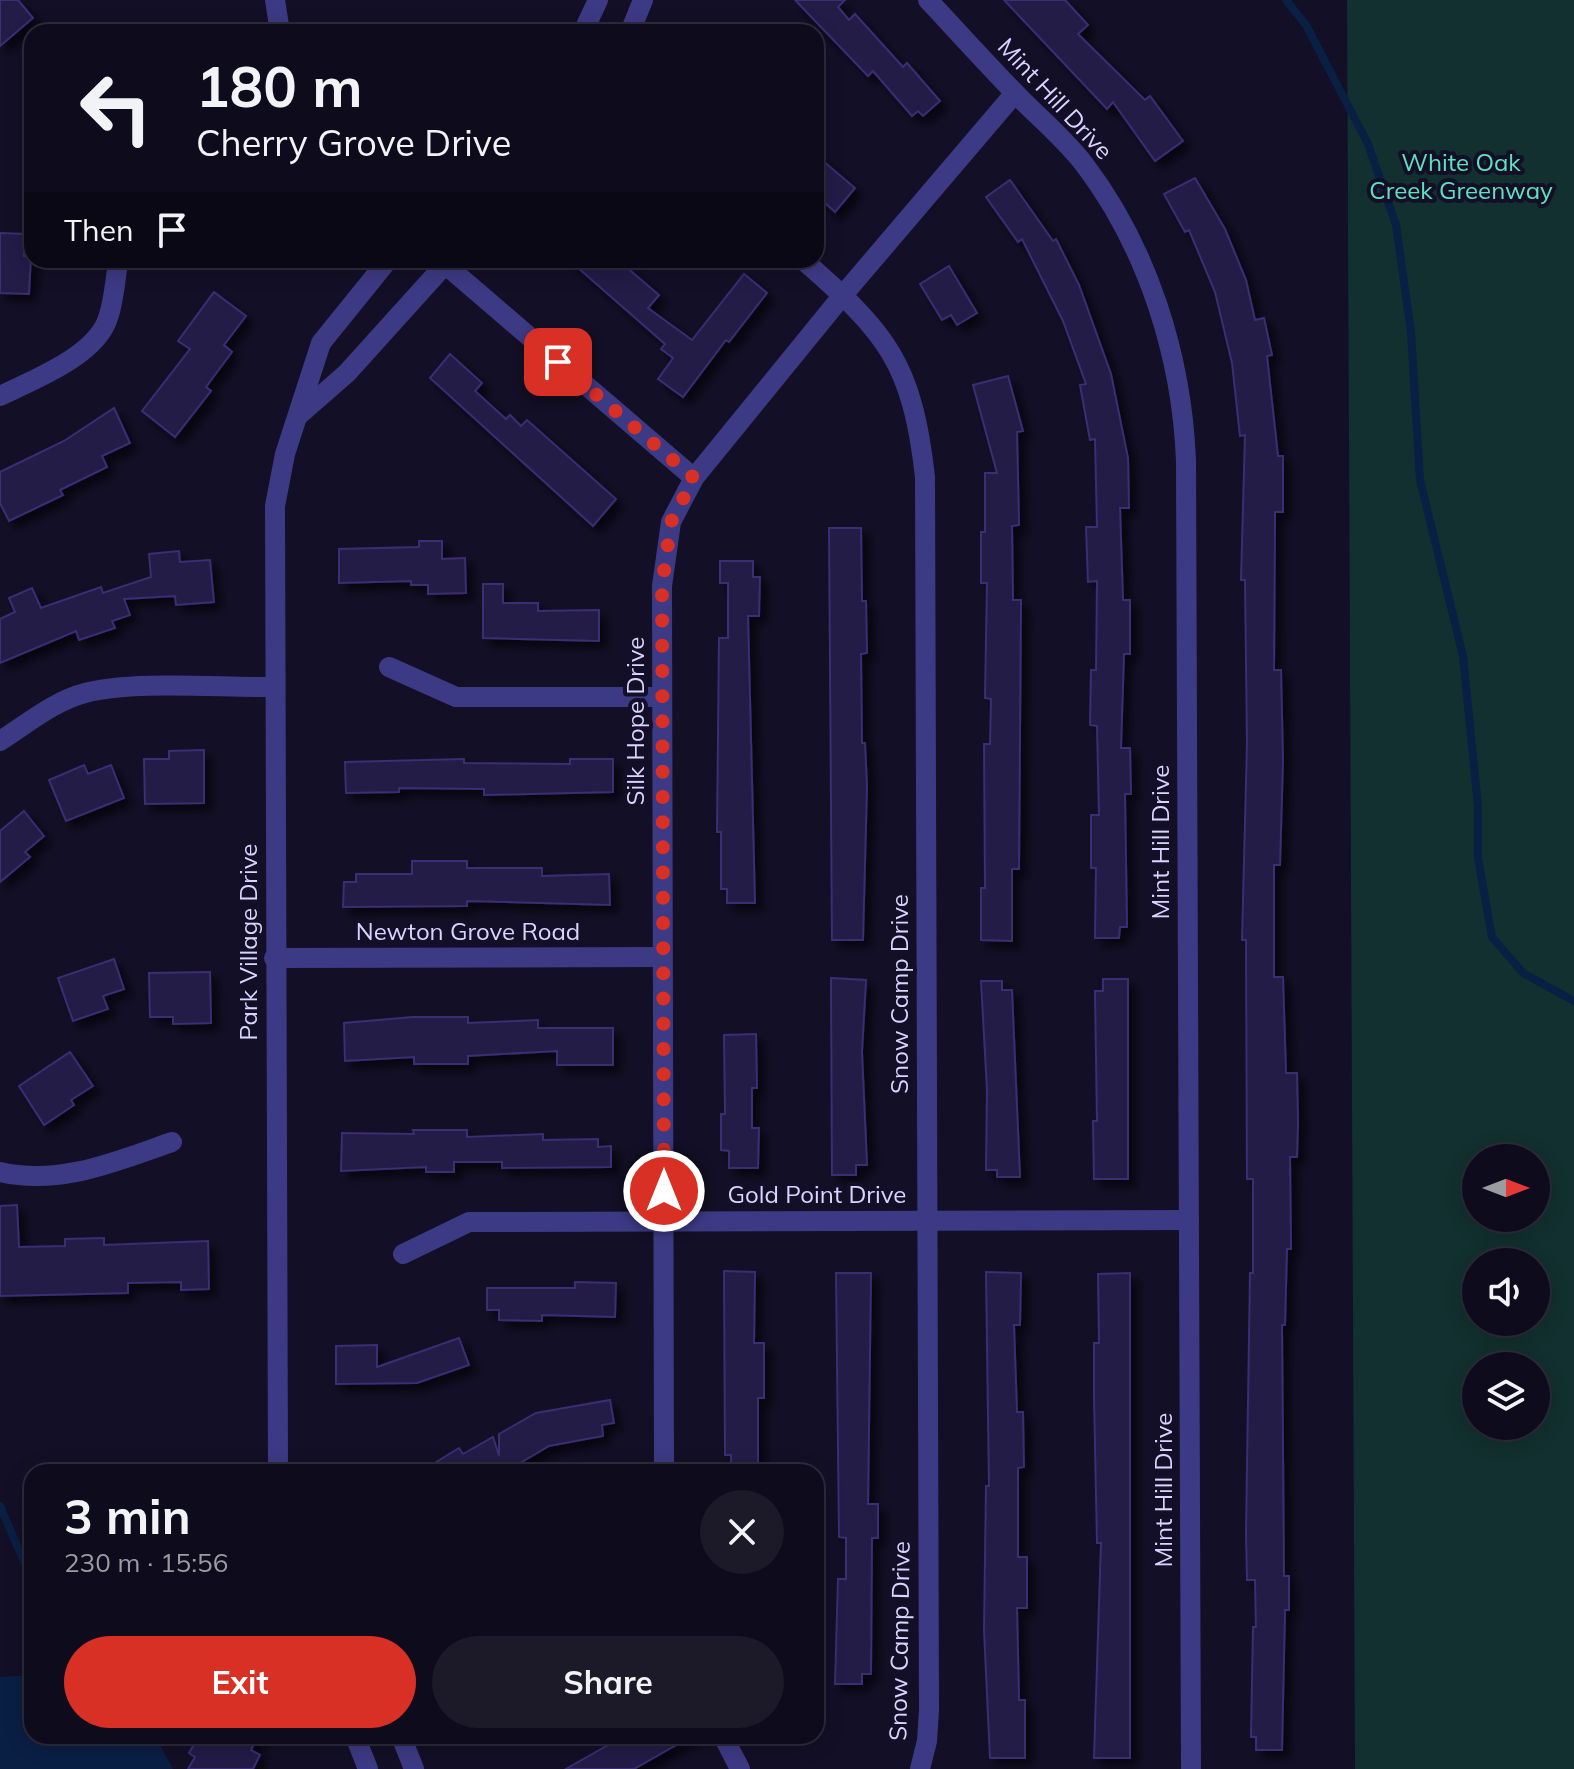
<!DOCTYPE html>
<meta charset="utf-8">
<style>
:root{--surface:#0e0b1c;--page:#1c1929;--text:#f1f3f6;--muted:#9b9ba3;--line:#2e2b3b;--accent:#d93025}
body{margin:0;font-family:Mulish,sans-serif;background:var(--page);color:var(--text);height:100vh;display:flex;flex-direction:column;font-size:30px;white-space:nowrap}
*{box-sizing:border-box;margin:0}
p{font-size:26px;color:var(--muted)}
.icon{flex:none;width:44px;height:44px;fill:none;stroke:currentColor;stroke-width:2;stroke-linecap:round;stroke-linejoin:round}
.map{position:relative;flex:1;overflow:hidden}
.side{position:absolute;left:24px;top:1464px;width:800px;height:280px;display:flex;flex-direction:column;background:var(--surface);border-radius:24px;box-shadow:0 4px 20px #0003,0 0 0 2px var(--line)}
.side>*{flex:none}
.top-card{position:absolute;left:24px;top:24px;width:800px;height:244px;border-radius:24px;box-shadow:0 4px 20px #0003,0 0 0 2px var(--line);background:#0e0b1c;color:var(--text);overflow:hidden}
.needle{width:52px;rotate:90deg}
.tools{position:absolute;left:1462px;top:1144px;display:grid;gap:16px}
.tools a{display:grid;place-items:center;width:88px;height:88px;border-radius:50%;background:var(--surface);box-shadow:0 4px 20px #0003,0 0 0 2px var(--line);font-size:40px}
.pin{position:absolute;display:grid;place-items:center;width:68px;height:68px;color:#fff;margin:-34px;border-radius:16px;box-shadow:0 4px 12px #0006}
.me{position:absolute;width:88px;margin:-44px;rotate:0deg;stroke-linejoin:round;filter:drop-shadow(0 0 6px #0008)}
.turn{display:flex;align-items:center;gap:28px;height:168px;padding:0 40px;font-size:36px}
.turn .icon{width:104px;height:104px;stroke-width:2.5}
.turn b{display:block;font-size:56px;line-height:68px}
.then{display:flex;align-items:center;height:76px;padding:0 40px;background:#0003;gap:16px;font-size:30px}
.round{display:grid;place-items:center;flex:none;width:84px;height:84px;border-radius:42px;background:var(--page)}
.overview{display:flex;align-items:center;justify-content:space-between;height:136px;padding:0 40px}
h1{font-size:48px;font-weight:700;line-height:60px}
.button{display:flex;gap:16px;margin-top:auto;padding:16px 40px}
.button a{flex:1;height:92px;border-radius:48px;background:var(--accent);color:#fff;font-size:32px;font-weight:700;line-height:92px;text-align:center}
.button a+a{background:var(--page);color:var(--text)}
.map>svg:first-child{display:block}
</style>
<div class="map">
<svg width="1574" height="1769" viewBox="0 0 1574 1769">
<defs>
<filter id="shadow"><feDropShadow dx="7" dy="7" stdDeviation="4" flood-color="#0009"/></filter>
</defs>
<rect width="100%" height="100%" fill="#130f26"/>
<!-- green -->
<path fill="#12302f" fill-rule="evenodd" d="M 1347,0 L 1574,0 L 1574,1769 L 1355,1769 ZM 1476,1158 L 1536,1158 L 1536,1218 L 1476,1218 ZM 1476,1262 L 1536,1262 L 1536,1322 L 1476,1322 ZM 1476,1366 L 1536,1366 L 1536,1426 L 1476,1426 Z"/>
<!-- water -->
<path fill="#0a1f44" d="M 32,1675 L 32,1736 L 155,1736 L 173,1769 L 0,1769 L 0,1677 Z"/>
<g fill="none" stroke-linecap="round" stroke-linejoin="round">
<!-- stream -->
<g stroke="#0a1f44" stroke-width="8">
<path d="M 1286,0 L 1306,25 L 1368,144 L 1396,225 L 1411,332 L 1420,480 L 1463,656 L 1478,806 L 1478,858 L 1492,937 L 1523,973 L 1574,1001"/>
<path d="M 0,1506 L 32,1580"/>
<path d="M 32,1625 L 27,1641 L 32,1654"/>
</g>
</g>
<!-- building -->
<g fill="#241b47" stroke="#3b2d73" stroke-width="2" filter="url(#shadow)">
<path d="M 0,0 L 18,0 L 33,18 L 0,46 Z"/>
<path d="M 795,0 L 845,0 L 838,7 L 849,20 L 855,14 L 903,67 L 907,63 L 940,101 L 923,116 L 918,111 L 912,116 L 873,71 L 868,76 Z"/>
<path d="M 1004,0 L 1065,0 L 1088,25 L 1078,34 L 1145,100 L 1150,96 L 1183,141 L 1155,161 L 1113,102 L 1107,109 Z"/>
<path d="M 816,155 L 855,188 L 835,212 L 816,195 Z"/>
<path d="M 1195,178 L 1225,229 L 1246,280 L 1255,320 L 1264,318 L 1272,355 L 1267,356 L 1278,456 L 1283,456 L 1283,512 L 1275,512 L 1274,670 L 1281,670 L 1283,760 L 1280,865 L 1274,865 L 1274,977 L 1283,977 L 1286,1073 L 1297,1073 L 1298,1122 L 1297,1157 L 1290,1157 L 1291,1249 L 1287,1249 L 1285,1325 L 1282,1325 L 1284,1576 L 1289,1576 L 1289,1610 L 1285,1610 L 1282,1750 L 1256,1750 L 1256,1737 L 1251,1737 L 1253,1627 L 1256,1627 L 1255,1580 L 1247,1580 L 1246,1533 L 1250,1273 L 1253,1273 L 1253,1179 L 1247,1179 L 1246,940 L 1242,940 L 1247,744 L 1245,580 L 1241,580 L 1245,435 L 1240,436 L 1232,363 L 1215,292 L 1189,230 L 1185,232 L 1164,194 Z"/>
<path d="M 1010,180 L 1053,241 L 1056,239 L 1079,285 L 1111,374 L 1128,458 L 1129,508 L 1120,508 L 1123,600 L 1130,600 L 1130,654 L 1124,654 L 1121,748 L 1130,748 L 1131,794 L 1125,794 L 1127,927 L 1120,927 L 1119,938 L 1095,938 L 1096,868 L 1091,868 L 1091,815 L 1099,815 L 1097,726 L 1090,725 L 1091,670 L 1096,670 L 1097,581 L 1088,582 L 1086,527 L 1097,527 L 1095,439 L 1090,440 L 1080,385 L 1086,384 L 1063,321 L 1022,239 L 1018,242 L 986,197 Z"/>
<path d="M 0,233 L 25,234 L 24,256 L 31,256 L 29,294 L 0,293 Z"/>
<path d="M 569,260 L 618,260 L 659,295 L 648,308 L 692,340 L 744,274 L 767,293 L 729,342 L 726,340 L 683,397 L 658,379 L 673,358 L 661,349 L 665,344 Z"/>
<path d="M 949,266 L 977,313 L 957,325 L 951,315 L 942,320 L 920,284 Z"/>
<path d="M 214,292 L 246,316 L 224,345 L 232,352 L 206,387 L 211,391 L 175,437 L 142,411 L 190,349 L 178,341 Z"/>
<path d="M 450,354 L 482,383 L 475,391 L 506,419 L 510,415 L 521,426 L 527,420 L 616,499 L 593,526 L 430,378 Z"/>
<path d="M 1008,376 L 1023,431 L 1017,432 L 1019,525 L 1012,526 L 1013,600 L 1021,600 L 1019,869 L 1012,869 L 1012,941 L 981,940 L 981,888 L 985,888 L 984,744 L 990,744 L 991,699 L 985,698 L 987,583 L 981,583 L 981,532 L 985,532 L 985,473 L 997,473 L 973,385 Z"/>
<path d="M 114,408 L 130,443 L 102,456 L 107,467 L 60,490 L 63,495 L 9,521 L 0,503 L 0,472 L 64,441 Z"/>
<path d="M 829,528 L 861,528 L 862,601 L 866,601 L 867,653 L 861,654 L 862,743 L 865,743 L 867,786 L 863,940 L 832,940 Z"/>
<path d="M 419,541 L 442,541 L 442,559 L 465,558 L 466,593 L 428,594 L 428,585 L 411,585 L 411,581 L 339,583 L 339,549 L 419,547 Z"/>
<path d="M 179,551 L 180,562 L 210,560 L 214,602 L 176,605 L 175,596 L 124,599 L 130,615 L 112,621 L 115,628 L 79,640 L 76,631 L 0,663 L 0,619 L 15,612 L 9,598 L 32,588 L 41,608 L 101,587 L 103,593 L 151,577 L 149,554 Z"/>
<path d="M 720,561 L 753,561 L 753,577 L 760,577 L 759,616 L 748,616 L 755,903 L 727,903 L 727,889 L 721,889 L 721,832 L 717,832 L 719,638 L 728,638 L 728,583 L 720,583 Z"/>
<path d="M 483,584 L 503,584 L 503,603 L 538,603 L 538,611 L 599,610 L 599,641 L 483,638 Z"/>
<path d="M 204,750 L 204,803 L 145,804 L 144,759 L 169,759 L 169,751 Z"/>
<path d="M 464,759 L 464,763 L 570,764 L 570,759 L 613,759 L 613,792 L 484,795 L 484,789 L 399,788 L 399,792 L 346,793 L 345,762 Z"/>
<path d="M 84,765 L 88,774 L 111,765 L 124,798 L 66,821 L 49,780 Z"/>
<path d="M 24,811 L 44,836 L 25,852 L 30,857 L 0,882 L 0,831 Z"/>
<path d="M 412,861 L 467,861 L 467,868 L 542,868 L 542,876 L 609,874 L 610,905 L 467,901 L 467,906 L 343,907 L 344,882 L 356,882 L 356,874 L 412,874 Z"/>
<path d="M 114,959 L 124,989 L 103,996 L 108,1009 L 73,1021 L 58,978 Z"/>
<path d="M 210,972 L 211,1023 L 173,1024 L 173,1017 L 150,1017 L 149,973 Z"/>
<path d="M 831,978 L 866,980 L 862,1052 L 867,1165 L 856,1165 L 856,1175 L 832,1175 Z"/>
<path d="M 1103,979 L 1128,979 L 1128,1179 L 1094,1179 L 1093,1121 L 1097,1121 L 1095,991 L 1103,991 Z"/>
<path d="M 981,981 L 1002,981 L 1002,990 L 1012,990 L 1020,1177 L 997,1177 L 997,1170 L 986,1170 L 987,1090 Z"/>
<path d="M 413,1017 L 468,1017 L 468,1023 L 538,1020 L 538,1028 L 613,1028 L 613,1065 L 557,1065 L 557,1051 L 468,1056 L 468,1064 L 414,1064 L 414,1057 L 345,1061 L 344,1023 Z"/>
<path d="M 756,1034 L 757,1088 L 752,1088 L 752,1128 L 759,1128 L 758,1168 L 729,1168 L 729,1151 L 721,1150 L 721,1114 L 725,1114 L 724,1035 Z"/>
<path d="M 70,1052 L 93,1086 L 71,1100 L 74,1105 L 44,1125 L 19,1086 Z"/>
<path d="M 413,1130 L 467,1130 L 467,1137 L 543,1134 L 543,1140 L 598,1139 L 598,1147 L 611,1146 L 611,1167 L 502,1168 L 502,1162 L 454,1162 L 454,1172 L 426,1172 L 426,1167 L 341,1171 L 342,1133 L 414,1134 Z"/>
<path d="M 17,1205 L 19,1247 L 65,1246 L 65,1239 L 104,1238 L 104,1245 L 208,1241 L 209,1289 L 181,1290 L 181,1282 L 128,1283 L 128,1293 L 0,1296 L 0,1206 Z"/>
<path d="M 724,1271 L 755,1272 L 754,1343 L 764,1343 L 764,1398 L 758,1398 L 758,1467 L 731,1467 L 731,1455 L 725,1455 Z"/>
<path d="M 986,1272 L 1021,1273 L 1020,1325 L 1014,1325 L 1017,1412 L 1023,1412 L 1024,1467 L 1018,1468 L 1018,1557 L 1027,1557 L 1027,1608 L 1017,1608 L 1019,1700 L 1025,1700 L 1025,1758 L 990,1758 L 984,1630 L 986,1486 L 989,1486 Z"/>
<path d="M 836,1273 L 871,1273 L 868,1504 L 878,1504 L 878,1538 L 872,1538 L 871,1674 L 862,1674 L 862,1684 L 835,1684 L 838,1579 L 846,1579 L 846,1538 L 839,1537 Z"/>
<path d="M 1130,1273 L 1130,1758 L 1094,1758 L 1101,1543 L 1097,1543 L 1094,1397 L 1094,1343 L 1099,1343 L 1098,1274 Z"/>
<path d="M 575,1282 L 616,1283 L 615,1317 L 542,1315 L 542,1321 L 499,1320 L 499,1310 L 487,1310 L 487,1288 L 575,1288 Z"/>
<path d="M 459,1338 L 469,1365 L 417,1383 L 336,1384 L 336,1346 L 377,1345 L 377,1367 Z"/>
<path d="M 610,1400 L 614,1423 L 602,1425 L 603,1436 L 549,1446 L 505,1472 L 420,1472 L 459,1448 L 463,1454 L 493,1437 L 499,1456 L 499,1434 L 536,1413 Z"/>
<path d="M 199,1736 L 258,1736 L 251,1750 L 260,1755 L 253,1769 L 188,1769 L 195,1757 L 189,1753 Z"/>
<path d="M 624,1736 L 692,1736 L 634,1769 L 566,1769 Z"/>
</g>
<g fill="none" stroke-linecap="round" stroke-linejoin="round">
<!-- minor -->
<g stroke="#3d3a85" stroke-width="20">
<path d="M 275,0 L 280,32"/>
<path d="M 928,0 C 957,31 986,63 1016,94 C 1038,117 1064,138 1084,164 C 1148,248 1182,357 1186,461 L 1191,1769"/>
<path d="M 583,32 L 598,0"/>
<path d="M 630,32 L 643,0"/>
<path d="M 440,260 L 694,478"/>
<path d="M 803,260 C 888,334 912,363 925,477 L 929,1710 L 927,1741 L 920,1769"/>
<path d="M 0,396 C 33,380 96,356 108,318 C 114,301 115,281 118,263"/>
<path d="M 299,415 L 347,373 L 449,260"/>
<path d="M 389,667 L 456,697 L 662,697"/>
<path d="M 0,741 C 27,724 54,701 85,693 C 135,680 221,688 275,687"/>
<path d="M 274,958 L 662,957"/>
<path d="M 0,1172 C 60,1186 117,1161 172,1142"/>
<path d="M 403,1254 L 469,1222 L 1189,1220"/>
<path d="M 278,1472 L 275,506 L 285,454 L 321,343 L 388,260"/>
<path d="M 664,1472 L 662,586 L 671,522 L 694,478 L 843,295 L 1015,93"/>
<path d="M 355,1736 L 368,1769"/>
<path d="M 401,1736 L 414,1769"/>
<path d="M 723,1736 L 740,1769"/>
</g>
</g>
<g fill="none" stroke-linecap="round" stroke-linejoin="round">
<!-- route -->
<path stroke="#d93025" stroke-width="14" stroke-dasharray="0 25.2" d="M 558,362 L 694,478 L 671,522 L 662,586 L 664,1191"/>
</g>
<g text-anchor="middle" stroke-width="8" stroke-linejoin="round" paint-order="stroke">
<!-- street labels -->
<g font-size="24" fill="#d9d4ff" stroke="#130f26">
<text transform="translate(1055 99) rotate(47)" y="8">Mint Hill Drive</text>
<text transform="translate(636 721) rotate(-90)" y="8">Silk Hope Drive</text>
<text transform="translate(1161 842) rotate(-90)" y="8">Mint Hill Drive</text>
<text x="468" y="940">Newton Grove Road</text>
<text transform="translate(249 942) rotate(-90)" y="8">Park Village Drive</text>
<text transform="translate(900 994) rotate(-90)" y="8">Snow Camp Drive</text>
<text x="817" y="1203">Gold Point Drive</text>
<text transform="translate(1164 1490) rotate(-90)" y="8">Mint Hill Drive</text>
<text transform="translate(900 1641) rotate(-89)" y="8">Snow Camp Drive</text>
</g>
<!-- park labels -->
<g font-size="24" fill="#5fe0c0" stroke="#130f26">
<text x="1461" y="171">White Oak<tspan x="1461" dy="28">Creek Greenway</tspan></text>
</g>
</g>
</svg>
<div class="tools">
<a><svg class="needle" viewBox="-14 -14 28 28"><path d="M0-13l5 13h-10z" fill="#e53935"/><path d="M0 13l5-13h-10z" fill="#9b9ba3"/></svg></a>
<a><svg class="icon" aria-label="sound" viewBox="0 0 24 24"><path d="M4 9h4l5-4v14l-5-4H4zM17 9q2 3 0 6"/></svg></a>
<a><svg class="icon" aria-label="layers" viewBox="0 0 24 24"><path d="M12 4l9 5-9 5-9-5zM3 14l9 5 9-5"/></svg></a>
</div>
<div class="pin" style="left:558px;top:362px;background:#d93025"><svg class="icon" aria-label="arrive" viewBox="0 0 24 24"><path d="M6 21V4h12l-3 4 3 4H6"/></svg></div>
<svg class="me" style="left:664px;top:1191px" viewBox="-20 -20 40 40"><circle r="17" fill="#d93025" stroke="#fff" stroke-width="3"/><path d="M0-11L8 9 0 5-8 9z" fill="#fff"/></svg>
<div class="top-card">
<div class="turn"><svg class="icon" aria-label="left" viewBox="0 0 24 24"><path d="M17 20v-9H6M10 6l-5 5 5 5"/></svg><div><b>180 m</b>Cherry Grove Drive</div></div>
<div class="then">Then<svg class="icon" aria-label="arrive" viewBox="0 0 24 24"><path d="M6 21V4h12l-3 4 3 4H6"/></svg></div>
</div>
<section class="side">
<div class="overview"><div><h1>3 min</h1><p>230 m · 15:56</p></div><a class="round"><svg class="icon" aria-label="close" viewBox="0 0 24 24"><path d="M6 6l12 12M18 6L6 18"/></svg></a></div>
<div class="button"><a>Exit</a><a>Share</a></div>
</section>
</div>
